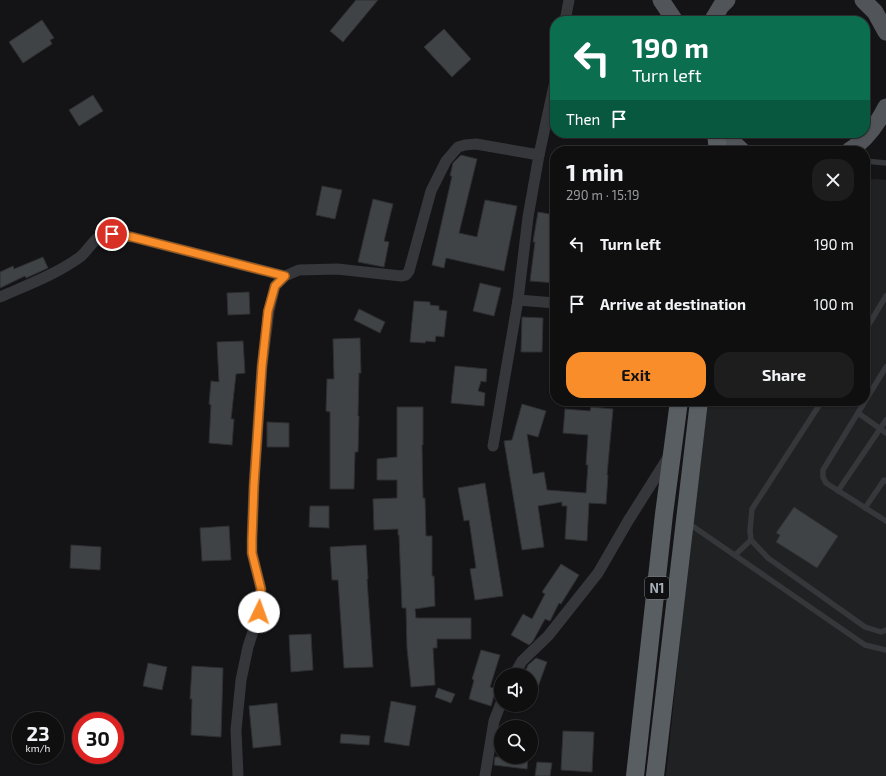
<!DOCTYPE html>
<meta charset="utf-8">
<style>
:root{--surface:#0f0f10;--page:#1d1d1e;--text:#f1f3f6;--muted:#9b9c9f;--line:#2f2f30;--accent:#f98d29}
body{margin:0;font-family:"Exo 2",sans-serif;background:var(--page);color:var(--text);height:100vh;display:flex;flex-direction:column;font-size:15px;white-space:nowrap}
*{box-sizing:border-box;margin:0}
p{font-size:13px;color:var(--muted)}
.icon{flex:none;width:22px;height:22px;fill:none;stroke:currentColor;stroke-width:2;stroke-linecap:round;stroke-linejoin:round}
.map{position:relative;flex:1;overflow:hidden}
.details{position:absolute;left:550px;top:146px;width:320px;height:260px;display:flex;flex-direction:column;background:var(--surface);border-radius:16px;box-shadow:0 1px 3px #0004,0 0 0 1px var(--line)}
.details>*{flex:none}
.top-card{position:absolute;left:550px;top:16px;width:320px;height:122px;border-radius:16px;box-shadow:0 1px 3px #0004,0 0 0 1px var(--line);background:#0b6e4f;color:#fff;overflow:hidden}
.fabs{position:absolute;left:494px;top:668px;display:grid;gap:8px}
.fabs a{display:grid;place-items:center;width:44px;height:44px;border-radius:50%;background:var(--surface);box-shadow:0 1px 3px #0004,0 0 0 1px var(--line);font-size:20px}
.speed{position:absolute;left:12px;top:712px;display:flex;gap:8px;font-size:20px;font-weight:700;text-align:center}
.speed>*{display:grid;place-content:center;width:52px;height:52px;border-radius:50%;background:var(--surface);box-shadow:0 1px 3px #0004,0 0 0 1px var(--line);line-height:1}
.speed small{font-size:10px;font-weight:400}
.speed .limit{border:6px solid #d22;background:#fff;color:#111}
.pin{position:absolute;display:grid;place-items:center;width:34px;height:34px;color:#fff;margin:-17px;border:2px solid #fff;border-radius:50%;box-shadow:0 1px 4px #0007}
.me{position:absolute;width:44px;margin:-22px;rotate:3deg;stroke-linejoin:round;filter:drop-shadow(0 0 3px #0008)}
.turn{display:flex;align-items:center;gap:14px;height:84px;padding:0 16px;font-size:18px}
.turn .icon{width:52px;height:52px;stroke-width:2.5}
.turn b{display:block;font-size:28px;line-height:34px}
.then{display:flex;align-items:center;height:38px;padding:0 16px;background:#0003;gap:8px;font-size:15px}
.round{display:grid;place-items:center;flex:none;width:42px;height:42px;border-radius:16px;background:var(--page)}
.overview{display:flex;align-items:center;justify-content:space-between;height:68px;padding:0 16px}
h1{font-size:24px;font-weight:700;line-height:30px}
.primary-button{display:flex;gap:8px;margin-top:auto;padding:8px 16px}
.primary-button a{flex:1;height:46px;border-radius:16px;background:var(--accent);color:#111;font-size:16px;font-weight:700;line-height:46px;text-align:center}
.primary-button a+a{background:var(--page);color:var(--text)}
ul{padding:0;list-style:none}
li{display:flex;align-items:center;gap:12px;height:60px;padding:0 16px}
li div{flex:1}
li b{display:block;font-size:15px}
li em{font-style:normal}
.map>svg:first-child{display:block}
</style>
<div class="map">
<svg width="886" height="776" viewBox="0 0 886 776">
<rect width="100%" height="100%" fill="#141416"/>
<!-- built -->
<path fill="#202123" d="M 876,179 L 886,180 L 886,776 L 666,776 L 688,565 L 708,401 L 865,401 L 865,180 Z"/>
<!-- building -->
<g fill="#404346" stroke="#2e2f32">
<path d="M 356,0 L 378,0 L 343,42 L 330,31 Z"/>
<path d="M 42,20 L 54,38 L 50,40 L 52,44 L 23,63 L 9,42 Z"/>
<path d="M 444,29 L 471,59 L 452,77 L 424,47 Z"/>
<path d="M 93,95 L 103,111 L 79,126 L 69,110 Z"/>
<path d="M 461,155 L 477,159 L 459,233 L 477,237 L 485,200 L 517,206 L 504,271 L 446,258 L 444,268 L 432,265 L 452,176 L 450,176 L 453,163 Z"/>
<path d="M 322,186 L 342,190 L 335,219 L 316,215 Z"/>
<path d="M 373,199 L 393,204 L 384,241 L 389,242 L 384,267 L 358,262 Z"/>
<path d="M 538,212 L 555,215 L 555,283 L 530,281 L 535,242 L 533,242 Z"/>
<path d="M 43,257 L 48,268 L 26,278 L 25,276 L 0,288 L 0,272 L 13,266 L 14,269 Z"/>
<path d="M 480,283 L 501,288 L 494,316 L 473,311 Z"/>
<path d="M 249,292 L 250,314 L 228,315 L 227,293 Z"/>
<path d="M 414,301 L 430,302 L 430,305 L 439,306 L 439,310 L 447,311 L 444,337 L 436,336 L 435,342 L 426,341 L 425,343 L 410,342 Z"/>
<path d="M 359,309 L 385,322 L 380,333 L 354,320 Z"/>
<path d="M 522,317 L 543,318 L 542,352 L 521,352 Z"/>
<path d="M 360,338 L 361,373 L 359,373 L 358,416 L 359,416 L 358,452 L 355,452 L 354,489 L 330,489 L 330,412 L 326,411 L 327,379 L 334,379 L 333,339 Z"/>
<path d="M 243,341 L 245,373 L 236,374 L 231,419 L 234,419 L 232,445 L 209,443 L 211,405 L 209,404 L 211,381 L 219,382 L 217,342 Z"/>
<path d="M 455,366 L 487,369 L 486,382 L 481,381 L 478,391 L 485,393 L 484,406 L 451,403 Z"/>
<path d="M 522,404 L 546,411 L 538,437 L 527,434 L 533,474 L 544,472 L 547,490 L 586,493 L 588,465 L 586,465 L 588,435 L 563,433 L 565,409 L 590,411 L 591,407 L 613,409 L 607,475 L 608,475 L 606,504 L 589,503 L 587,541 L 565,539 L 567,506 L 562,506 L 562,502 L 538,506 L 544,547 L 522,550 L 504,441 L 512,440 Z"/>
<path d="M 397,407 L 423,407 L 423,445 L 422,445 L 423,498 L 425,498 L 426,536 L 432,536 L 432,576 L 434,576 L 435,606 L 415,609 L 416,618 L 471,618 L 471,639 L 437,639 L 437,648 L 433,648 L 435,685 L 411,687 L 407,648 L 406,608 L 402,608 L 399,535 L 398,535 L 398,529 L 374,530 L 373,499 L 397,498 L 397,480 L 377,480 L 377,459 L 397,457 Z"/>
<path d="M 267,422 L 289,423 L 289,447 L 267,447 Z"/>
<path d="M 485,483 L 503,596 L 475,600 L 470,569 L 476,568 L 469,520 L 464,521 L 458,488 Z"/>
<path d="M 310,506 L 329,506 L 329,528 L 309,527 Z"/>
<path d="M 794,507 L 838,536 L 817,568 L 776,542 L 780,535 L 776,533 Z"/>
<path d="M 229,526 L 231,560 L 202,561 L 200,528 Z"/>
<path d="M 71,545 L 101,547 L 100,570 L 70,568 Z"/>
<path d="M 366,545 L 368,579 L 367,579 L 373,667 L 344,668 L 338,580 L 332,580 L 330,547 Z"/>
<path d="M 561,564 L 579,575 L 561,604 L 559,603 L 550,621 L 545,619 L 533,641 L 529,645 L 511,635 L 523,614 L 532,619 L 545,594 L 542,592 Z"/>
<path d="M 311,634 L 313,670 L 291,672 L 289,635 Z"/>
<path d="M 481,650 L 500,655 L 490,687 L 496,689 L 491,706 L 469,699 L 474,680 L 472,679 Z"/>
<path d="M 536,658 L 547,662 L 532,703 L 531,703 L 531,675 L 524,675 L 528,665 Z"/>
<path d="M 148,663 L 167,667 L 162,690 L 143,686 Z"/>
<path d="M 192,666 L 223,668 L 221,737 L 191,735 L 192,699 L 190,699 Z"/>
<path d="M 438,688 L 455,694 L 451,703 L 435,697 Z"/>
<path d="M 391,701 L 416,706 L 409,746 L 384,742 Z"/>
<path d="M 277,703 L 281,745 L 253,748 L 249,706 Z"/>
<path d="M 563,731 L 594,732 L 592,772 L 561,770 Z"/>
<path d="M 341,734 L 370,736 L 369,745 L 340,743 Z"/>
<path d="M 495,757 L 528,757 L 527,769 L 494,765 Z"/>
<path d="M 537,762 L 552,763 L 550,776 L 535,776 Z"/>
</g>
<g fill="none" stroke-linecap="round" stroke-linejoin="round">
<!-- service -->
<g stroke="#35373b" stroke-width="5.5">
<path d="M 865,161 L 886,163"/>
<path d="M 865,331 L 886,296"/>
<path d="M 886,367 L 823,470 L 823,477 L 826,483 L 886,521"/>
<path d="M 822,401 L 752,509 L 750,531 L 751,540 L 768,558 L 865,627 L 881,632 L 886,630"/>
<path d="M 858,413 L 886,433"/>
<path d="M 838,491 L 886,420"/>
<path d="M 865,508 L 884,480 L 886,481"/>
<path d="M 688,523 L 865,645 L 886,650"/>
<path d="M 735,555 L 751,540"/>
</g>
<!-- minor -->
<g stroke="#35373b" stroke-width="11">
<path d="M 565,21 L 569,0"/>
<path d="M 0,297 C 27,285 55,275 80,257 C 88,251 94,237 104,235 C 113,233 123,236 132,237 L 285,276"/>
<path d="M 518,300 L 555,303"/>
<path d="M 493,446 L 518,300 L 528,217 L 539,155 L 555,81"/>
<path d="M 514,675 L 522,661 L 548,636 L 598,573 L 628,521 L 669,456"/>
<path d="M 238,776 L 236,730 L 241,680 L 248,647 L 259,613 L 261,589 L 252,553 L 252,539 L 254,485 L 262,366 L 269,311 L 275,286 L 285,276 L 299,270 L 337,269 L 401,276 L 406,275 L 409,271 L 431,191 L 446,161 L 458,147 L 465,145 L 476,144 L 539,155"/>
<path d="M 485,776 L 494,721 L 501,703"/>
</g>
<!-- primary -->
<g stroke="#51555a" stroke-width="17">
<path d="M 661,0 L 675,21"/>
<path d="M 863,0 L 875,12 L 886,32"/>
<path d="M 712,21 L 721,6 L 727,0"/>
<path d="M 723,133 L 742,151"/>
<path d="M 849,151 C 866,140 877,125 886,107"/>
</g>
<!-- trunk -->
<g stroke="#595e63" stroke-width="18">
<path d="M 716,133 L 718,151"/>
<path d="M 635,776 L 664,514 L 679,401"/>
<path d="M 655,776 L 699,401"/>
</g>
</g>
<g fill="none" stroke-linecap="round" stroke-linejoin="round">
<defs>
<path id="route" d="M 112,234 L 132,237 L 285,276 L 275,286 L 268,311 L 262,366 L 254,485 L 252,539 L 252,553 L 261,589 L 259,612"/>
</defs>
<!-- route casing -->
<use href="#route" stroke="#a25c1b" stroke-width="10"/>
<!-- route -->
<use href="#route" stroke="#f98d29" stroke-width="7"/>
</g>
<g text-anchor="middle" stroke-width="3" stroke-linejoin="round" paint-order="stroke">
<!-- shield labels -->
<rect fill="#0f0f11" stroke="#787e85" stroke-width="1" x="645" y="577" width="24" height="22" rx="3"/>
<g font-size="13" font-weight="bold" fill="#a5aeb7">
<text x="657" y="593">N1</text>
</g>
</g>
</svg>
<div class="fabs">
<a><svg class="icon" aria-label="sound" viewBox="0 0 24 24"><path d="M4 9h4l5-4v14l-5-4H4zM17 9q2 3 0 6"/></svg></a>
<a><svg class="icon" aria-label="search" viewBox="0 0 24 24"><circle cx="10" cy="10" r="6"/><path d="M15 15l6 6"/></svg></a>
</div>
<div class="speed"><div>23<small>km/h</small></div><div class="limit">30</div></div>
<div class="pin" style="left:112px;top:234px;background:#d93025"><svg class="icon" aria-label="arrive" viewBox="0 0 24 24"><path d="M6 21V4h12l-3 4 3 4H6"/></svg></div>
<svg class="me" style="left:259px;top:612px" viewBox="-20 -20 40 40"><circle r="19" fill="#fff"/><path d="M0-13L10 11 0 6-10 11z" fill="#f98d29"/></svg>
<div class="top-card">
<div class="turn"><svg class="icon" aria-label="left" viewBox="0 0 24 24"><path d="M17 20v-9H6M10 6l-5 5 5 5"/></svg><div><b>190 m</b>Turn left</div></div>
<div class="then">Then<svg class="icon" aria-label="arrive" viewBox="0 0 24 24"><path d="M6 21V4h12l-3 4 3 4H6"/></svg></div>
</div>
<section class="details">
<div class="overview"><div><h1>1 min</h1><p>290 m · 15:19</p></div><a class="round"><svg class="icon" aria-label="close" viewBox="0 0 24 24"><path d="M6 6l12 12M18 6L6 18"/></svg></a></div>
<ul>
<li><svg class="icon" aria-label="left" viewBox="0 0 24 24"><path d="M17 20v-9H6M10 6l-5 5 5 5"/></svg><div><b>Turn left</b></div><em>190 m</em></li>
<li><svg class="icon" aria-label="arrive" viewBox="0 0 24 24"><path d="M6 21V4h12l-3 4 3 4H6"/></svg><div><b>Arrive at destination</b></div><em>100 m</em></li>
</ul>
<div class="primary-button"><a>Exit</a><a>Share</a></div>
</section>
</div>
